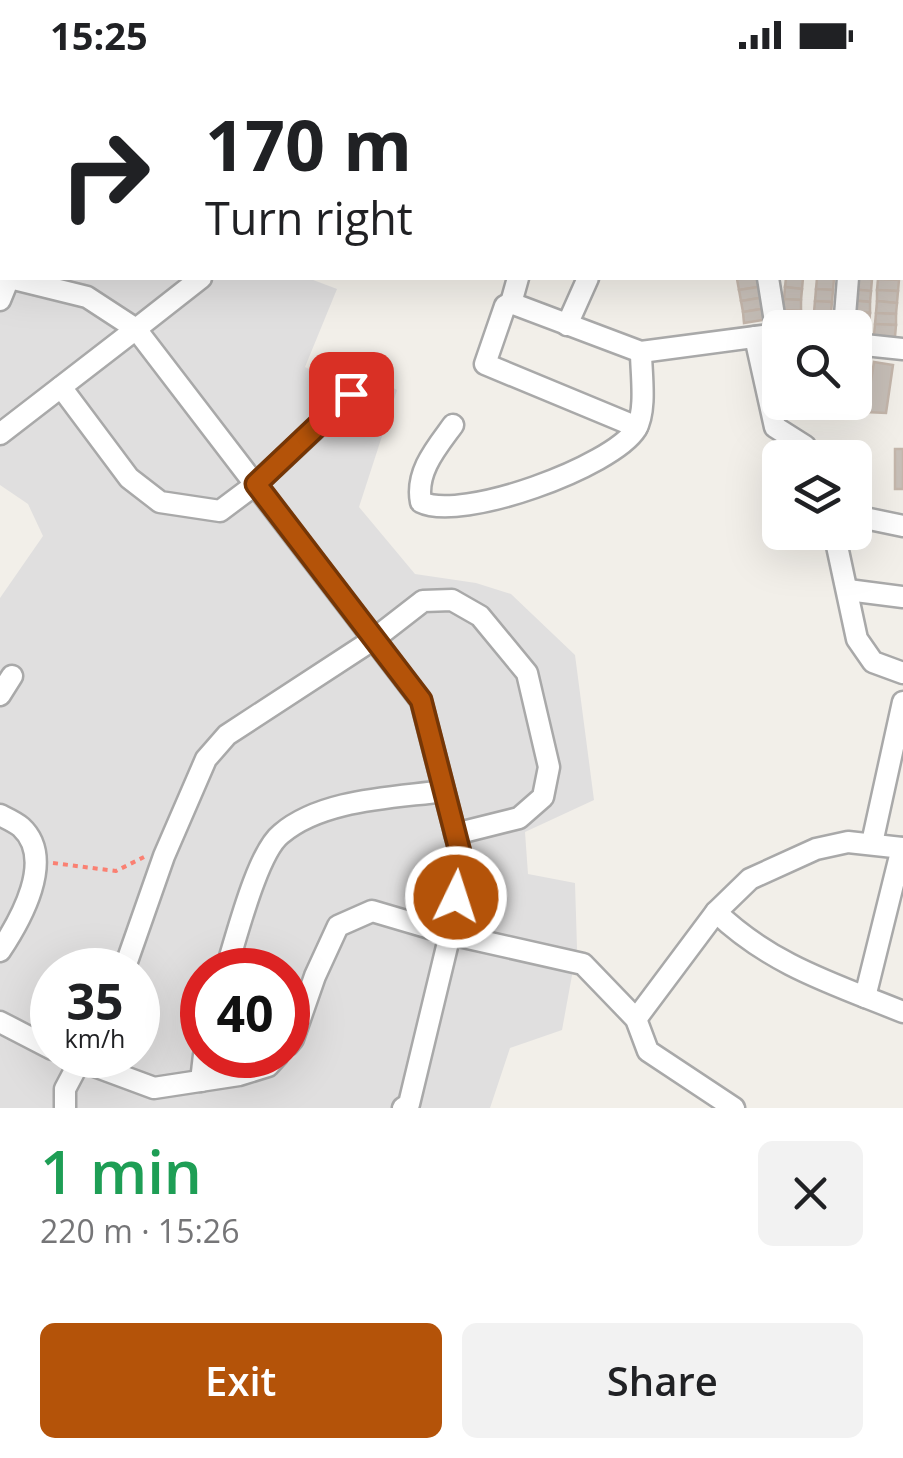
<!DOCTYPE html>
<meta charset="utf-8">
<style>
:root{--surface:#fff;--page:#f2f2f2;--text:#202124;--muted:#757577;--accent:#b45309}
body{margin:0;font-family:"Open Sans",sans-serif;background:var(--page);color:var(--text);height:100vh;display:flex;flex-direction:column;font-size:38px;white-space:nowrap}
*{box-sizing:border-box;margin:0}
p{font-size:32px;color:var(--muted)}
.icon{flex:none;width:55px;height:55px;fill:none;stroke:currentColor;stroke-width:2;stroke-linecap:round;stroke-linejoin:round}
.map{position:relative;height:1038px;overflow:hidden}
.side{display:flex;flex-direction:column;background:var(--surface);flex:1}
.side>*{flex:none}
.guide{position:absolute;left:0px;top:0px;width:905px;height:210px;box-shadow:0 10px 40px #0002;background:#fff;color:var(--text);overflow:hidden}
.buttons{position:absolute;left:762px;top:240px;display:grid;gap:20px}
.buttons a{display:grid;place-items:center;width:110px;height:110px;border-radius:15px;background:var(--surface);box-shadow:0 10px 40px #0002;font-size:50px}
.speed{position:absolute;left:30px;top:878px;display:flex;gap:20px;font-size:50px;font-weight:700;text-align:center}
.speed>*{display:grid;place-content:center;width:130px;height:130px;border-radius:50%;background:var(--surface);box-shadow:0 10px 40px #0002;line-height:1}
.speed small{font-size:25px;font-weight:400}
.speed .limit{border:15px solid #d22;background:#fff;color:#111}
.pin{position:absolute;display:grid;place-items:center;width:85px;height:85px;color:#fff;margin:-42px;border-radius:20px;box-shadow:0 5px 15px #0006}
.me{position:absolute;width:110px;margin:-55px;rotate:4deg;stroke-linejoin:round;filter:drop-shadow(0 0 8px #0008)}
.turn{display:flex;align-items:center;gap:35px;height:210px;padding:0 40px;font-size:45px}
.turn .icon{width:130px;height:130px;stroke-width:2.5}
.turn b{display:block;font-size:70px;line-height:85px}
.round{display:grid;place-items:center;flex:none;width:105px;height:105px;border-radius:15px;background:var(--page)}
.head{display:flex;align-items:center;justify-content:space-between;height:170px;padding:0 40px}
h1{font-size:60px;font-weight:600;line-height:75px;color:#1e9e55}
.cta{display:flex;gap:20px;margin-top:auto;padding:20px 40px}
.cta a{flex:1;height:115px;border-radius:15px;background:var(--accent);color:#fff;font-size:40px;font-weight:600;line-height:115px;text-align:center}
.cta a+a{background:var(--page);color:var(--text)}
.status{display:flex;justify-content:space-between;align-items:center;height:70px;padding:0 50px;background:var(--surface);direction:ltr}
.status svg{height:28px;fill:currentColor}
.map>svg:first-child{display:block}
</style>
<div class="status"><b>15:25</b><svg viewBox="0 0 49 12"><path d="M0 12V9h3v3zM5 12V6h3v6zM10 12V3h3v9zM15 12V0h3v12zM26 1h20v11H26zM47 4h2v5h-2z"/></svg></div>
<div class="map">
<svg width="903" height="1038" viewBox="0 0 903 1038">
<rect width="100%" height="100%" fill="#f2efe9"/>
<!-- residential -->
<path fill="#e0dfdf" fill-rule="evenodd" d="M 0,0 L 260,0 L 261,2 L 2,2 L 2,208 L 308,208 L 337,219 L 305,297 L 319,304 L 347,292 L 397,320 L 359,437 L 415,504 L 476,513 L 511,524 L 575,585 L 594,730 L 525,762 L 528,804 L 575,813 L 577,878 L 562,960 L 510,978 L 490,1038 L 0,1038 L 0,528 L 43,466 L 28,434 L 0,415 ZM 52,900 L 138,900 L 138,985 L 52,985 ZM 202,900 L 288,900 L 288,985 L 202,985 Z"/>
<!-- building -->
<g fill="#c7bfb8" stroke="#c4b6ab" stroke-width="2.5">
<path d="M 762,208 L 764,216 L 739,220 L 737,209 Z"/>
<path d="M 786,208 L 803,208 L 802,219 L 785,217 Z"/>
<path d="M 817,208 L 834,209 L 833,220 L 816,219 Z"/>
<path d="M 851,208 L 872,209 L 871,221 L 851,219 Z"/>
<path d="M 878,209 L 899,210 L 898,221 L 877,220 Z"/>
<path d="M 764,216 L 765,227 L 741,231 L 739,220 Z"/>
<path d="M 785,217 L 802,219 L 801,230 L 784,229 Z"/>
<path d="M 816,219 L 833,220 L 832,232 L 815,231 Z"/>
<path d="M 851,219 L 871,221 L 870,232 L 850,230 Z"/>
<path d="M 877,220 L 898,221 L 897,233 L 877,231 Z"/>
<path d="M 765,227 L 767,238 L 743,242 L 741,231 Z"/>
<path d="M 784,229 L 801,230 L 801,241 L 783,240 Z"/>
<path d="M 850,230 L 870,232 L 870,243 L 849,242 Z"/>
<path d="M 815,231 L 832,232 L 831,243 L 814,242 Z"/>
<path d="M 877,231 L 897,233 L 896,244 L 876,243 Z"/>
<path d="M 767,238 L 769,249 L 744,253 L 743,242 Z"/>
<path d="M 783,240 L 801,241 L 800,253 L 783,252 Z"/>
<path d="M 814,242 L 831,243 L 830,255 L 813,253 Z"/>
<path d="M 849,242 L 870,243 L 869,254 L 848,253 Z"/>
<path d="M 876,243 L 896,244 L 896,255 L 875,254 Z"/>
<path d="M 875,254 L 896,255 L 895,267 L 874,265 Z"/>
<path d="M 874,292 L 893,295 L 886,343 L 866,342 Z"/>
<rect x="895" y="379" width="8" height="40"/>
</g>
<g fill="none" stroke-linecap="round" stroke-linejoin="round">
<defs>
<g id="minor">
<path d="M 154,0 L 163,2"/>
<path d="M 735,0 L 736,2"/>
<path d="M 44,2 L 46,0"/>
<path d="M 902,36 L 903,36"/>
<path d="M 201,208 L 136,259 L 421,631 L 462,790 L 450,864 L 409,1034 L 403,1038"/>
<path d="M 768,208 L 777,264 L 780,264"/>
<path d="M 0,230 L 9,208"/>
<path d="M 511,233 L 518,208"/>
<path d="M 567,255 L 588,208"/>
<path d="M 844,258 L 848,208"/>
<path d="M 755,267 L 775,357 L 805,376 L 811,388"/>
<path d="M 855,274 L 903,279"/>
<path d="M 61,317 L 129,408 L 160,432 L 220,441 L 256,414 L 351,325"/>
<path d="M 453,355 C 437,377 415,402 421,432 C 461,452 612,397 636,359 C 647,340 641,303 641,282"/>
<path d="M 637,357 L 485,294 L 505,236 L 511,233 L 641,282 L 777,264"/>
<path d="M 0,364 L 136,259 L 87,227 L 10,208"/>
<path d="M 855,446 L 903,456"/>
<path d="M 834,462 L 857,569 L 873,592 L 903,603"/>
<path d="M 848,520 L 903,527"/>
<path d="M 0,625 L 12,606"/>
<path d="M 0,745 C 6,748 15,752 21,757 C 56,789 20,851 0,881"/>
<path d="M 872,773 L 903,632"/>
<path d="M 716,842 C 771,895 834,914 903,942"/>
<path d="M 124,900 L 164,786 L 206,689 L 227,665 L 374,569 L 423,531 L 452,530 L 480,546 L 527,603 L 549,697 L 543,727 L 519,748 L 455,764"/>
<path d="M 226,900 C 236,869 257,783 281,764 C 322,729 393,728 444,721"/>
<path d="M 865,927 L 902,778"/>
<path d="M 636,949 L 716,842 L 750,809 L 816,779 L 848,772 L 903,778"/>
<path d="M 0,952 L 52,979"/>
<path d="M 288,975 L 293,969 L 315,906 L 338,856 L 372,841 L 450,864 L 583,894 L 636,949 L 648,981 L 734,1038"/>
<path d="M 65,985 L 154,1018 L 239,1005 L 268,996 L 278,985"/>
<path d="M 201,1011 L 204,985"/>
<path d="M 65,1038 L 65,1019 L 83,985"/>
</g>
</defs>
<!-- minor casing -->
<use href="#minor" stroke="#a9a9a9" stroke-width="25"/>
<!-- path -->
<path stroke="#fa8072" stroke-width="4" stroke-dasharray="5 5" stroke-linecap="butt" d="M 53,793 L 116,801 L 144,787"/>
<!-- minor -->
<use href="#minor" stroke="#fff" stroke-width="20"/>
</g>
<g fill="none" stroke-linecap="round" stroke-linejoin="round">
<defs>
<path id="route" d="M 351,324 L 256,414 L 421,630 L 462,790 L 456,827"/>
</defs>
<!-- route casing -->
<use href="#route" stroke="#753606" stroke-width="25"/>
<!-- route -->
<use href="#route" stroke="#b45309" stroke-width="18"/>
</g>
</svg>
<div class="buttons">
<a><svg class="icon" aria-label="search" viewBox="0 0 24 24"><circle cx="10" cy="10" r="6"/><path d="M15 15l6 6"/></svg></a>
<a><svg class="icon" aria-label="layers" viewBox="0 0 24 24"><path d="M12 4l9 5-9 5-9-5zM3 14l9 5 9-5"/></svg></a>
</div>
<div class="speed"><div>35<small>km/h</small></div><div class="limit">40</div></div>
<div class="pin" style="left:351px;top:324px;background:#d93025"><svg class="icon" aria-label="arrive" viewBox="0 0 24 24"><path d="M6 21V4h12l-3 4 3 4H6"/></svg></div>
<svg class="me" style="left:456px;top:827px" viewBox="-20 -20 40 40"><circle r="17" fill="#b45309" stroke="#fff" stroke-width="3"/><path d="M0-11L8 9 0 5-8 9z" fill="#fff"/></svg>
<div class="guide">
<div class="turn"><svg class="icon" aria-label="right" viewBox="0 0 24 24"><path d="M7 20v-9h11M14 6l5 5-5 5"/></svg><div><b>170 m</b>Turn right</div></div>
</div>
</div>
<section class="side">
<div class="head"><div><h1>1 min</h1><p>220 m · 15:26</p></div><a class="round"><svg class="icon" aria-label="close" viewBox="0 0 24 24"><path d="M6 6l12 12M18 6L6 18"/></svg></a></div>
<div class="cta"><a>Exit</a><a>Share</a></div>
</section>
